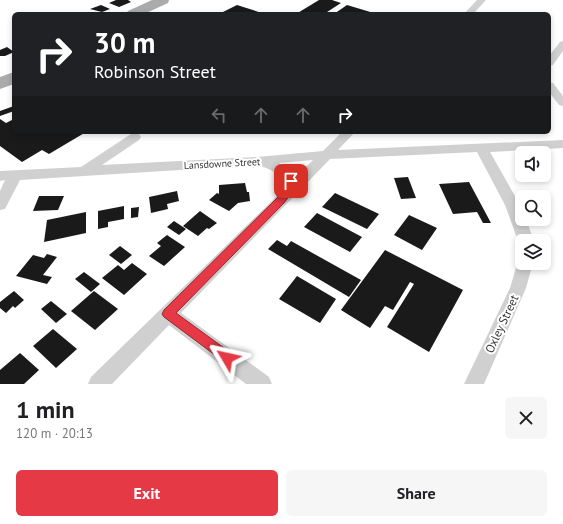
<!DOCTYPE html>
<meta charset="utf-8">
<style>
:root{--surface:#fff;--page:#f6f6f6;--text:#202124;--muted:#757577;--accent:#e63946}
body{margin:0;font-family:"PT Sans",sans-serif;background:var(--page);color:var(--text);height:100vh;display:flex;flex-direction:column;font-size:15px;white-space:nowrap}
*{box-sizing:border-box;margin:0}
p{font-size:13px;color:var(--muted)}
.icon{flex:none;width:22px;height:22px;fill:none;stroke:currentColor;stroke-width:2;stroke-linecap:round;stroke-linejoin:round}
.map{position:relative;height:384px;overflow:hidden}
.drawer{display:flex;flex-direction:column;background:var(--surface);flex:1}
.drawer>*{flex:none}
.banner{position:absolute;left:12px;top:12px;width:539px;height:122px;border-radius:6px;box-shadow:0 2px 6px #0003;background:#202124;color:#fff;overflow:hidden}
.buttons{position:absolute;left:515px;top:146px;display:grid;gap:8px}
.buttons a{display:grid;place-items:center;width:36px;height:36px;border-radius:6px;background:var(--surface);box-shadow:0 2px 6px #0003;font-size:20px}
.pin{position:absolute;display:grid;place-items:center;width:34px;height:34px;color:#fff;margin:-17px;border-radius:8px;box-shadow:0 2px 6px #0006}
.me{position:absolute;width:44px;margin:-22px;rotate:306deg;stroke-linejoin:round;filter:drop-shadow(0 0 3px #0008)}
.turn{display:flex;align-items:center;gap:14px;height:84px;padding:0 16px;font-size:18px}
.turn .icon{width:52px;height:52px;stroke-width:2.5}
.turn b{display:block;font-size:28px;line-height:34px}
.lanes{display:flex;align-items:center;height:38px;padding:0 16px;background:#0003;justify-content:center;gap:20px;direction:ltr}
.lanes .off{opacity:.35}
.round{display:grid;place-items:center;flex:none;width:42px;height:42px;border-radius:6px;background:var(--page)}
.head{display:flex;align-items:center;justify-content:space-between;height:68px;padding:0 16px}
h1{font-size:24px;font-weight:600;line-height:30px}
.cta{display:flex;gap:8px;margin-top:auto;padding:8px 16px}
.cta a{flex:1;height:46px;border-radius:6px;background:var(--accent);color:#fff;font-size:16px;font-weight:600;line-height:46px;text-align:center}
.cta a+a{background:var(--page);color:var(--text)}
.map>svg:first-child{display:block}
</style>
<div class="map">
<svg width="563" height="384" viewBox="0 0 563 384">
<rect width="100%" height="100%" fill="#fff"/>
<!-- building -->
<g fill="#1a1a1a">
<path d="M 116,0 L 128,0 L 131,2 L 119,7 L 109,3 Z"/>
<path d="M 319,0 L 332,0 L 341,3 L 324,14 L 296,14 Z"/>
<path d="M 101,5 L 110,9 L 102,12 L 90,9 Z"/>
<path d="M 237,5 L 265,14 L 219,14 Z"/>
<path d="M 347,5 L 377,14 L 334,14 Z"/>
<path d="M 7,47 L 14,52 L 5,56 L 0,56 L 0,50 Z"/>
<path d="M 14,106 L 14,111 L 0,116 L 0,111 Z"/>
<path d="M 0,119 L 6,123 L 14,119 L 14,132 L 86,132 L 49,154 L 42,150 L 22,162 L 0,146 Z"/>
<path d="M 408,177 L 416,198 L 401,199 L 394,178 Z"/>
<path d="M 469,182 L 491,223 L 483,223 L 477,212 L 453,214 L 439,184 Z"/>
<path d="M 245,183 L 247,192 L 249,192 L 250,201 L 238,203 L 229,211 L 209,200 L 217,193 L 219,194 L 219,185 Z"/>
<path d="M 177,191 L 179,201 L 167,204 L 168,209 L 151,213 L 149,197 Z"/>
<path d="M 335,193 L 379,214 L 367,229 L 322,207 Z"/>
<path d="M 39,196 L 64,196 L 58,210 L 33,211 Z"/>
<path d="M 124,206 L 124,219 L 108,222 L 108,227 L 98,229 L 98,211 Z"/>
<path d="M 139,207 L 138,217 L 131,218 L 131,208 Z"/>
<path d="M 200,211 L 217,223 L 209,229 L 207,228 L 198,236 L 183,226 Z"/>
<path d="M 86,212 L 86,233 L 44,242 L 47,220 Z"/>
<path d="M 317,213 L 362,237 L 350,252 L 304,227 Z"/>
<path d="M 409,215 L 437,228 L 422,250 L 394,235 Z"/>
<path d="M 174,221 L 186,229 L 179,235 L 167,227 Z"/>
<path d="M 167,235 L 185,247 L 164,266 L 149,256 L 161,246 L 157,243 Z"/>
<path d="M 277,240 L 287,246 L 291,241 L 361,280 L 349,297 L 268,249 Z"/>
<path d="M 120,246 L 132,255 L 121,264 L 109,255 Z"/>
<path d="M 385,250 L 463,290 L 429,352 L 387,327 L 414,284 L 410,282 L 393,310 L 385,306 L 370,328 L 341,310 Z"/>
<path d="M 47,254 L 57,257 L 43,275 L 52,277 L 47,284 L 16,276 L 33,255 L 44,258 Z"/>
<path d="M 132,263 L 147,274 L 124,295 L 102,278 L 118,265 L 124,270 Z"/>
<path d="M 84,272 L 100,284 L 91,292 L 75,279 Z"/>
<path d="M 297,276 L 336,299 L 320,323 L 279,299 Z"/>
<path d="M 14,291 L 24,300 L 15,308 L 13,306 L 6,313 L 0,308 L 0,302 Z"/>
<path d="M 94,291 L 118,309 L 95,330 L 71,311 Z"/>
<path d="M 51,301 L 67,314 L 56,323 L 41,309 Z"/>
<path d="M 53,329 L 77,349 L 56,368 L 33,346 Z"/>
<path d="M 20,353 L 39,370 L 24,384 L 0,384 L 0,370 Z"/>
</g>
<g fill="none" stroke-linecap="round" stroke-linejoin="round">
<!-- minor -->
<g fill="#d0d0d0" fill-rule="evenodd">
<path d="M 477,0 L 486,0 L 473,14 L 464,14 Z"/>
<path d="M 563,41 L 563,51 L 553,65 L 549,66 L 549,56 L 560,42 Z"/>
<path d="M 549,82 L 553,83 L 563,96 L 563,106 L 559,105 L 549,92 Z"/>
<path d="M 342,132 L 355,132 L 338,150 L 563,140 L 563,148 L 490,152 L 520,205 L 522,209 L 522,219 L 526,219 L 534,241 L 522,241 L 522,246 L 518,241 L 505,205 L 477,152 L 330,159 L 181,313 L 269,377 L 272,384 L 246,384 L 169,325 L 112,384 L 88,384 L 91,377 L 280,193 L 284,186 C 281,173 270,169 258,165 L 20,180 L 5,209 L 0,210 L 0,191 L 5,180 L 0,181 L 0,171 L 81,167 L 131,134 L 139,134 L 141,137 L 139,140 L 102,165 L 257,157 L 323,151 ZM 313,160 L 295,178 L 289,170 L 279,163 Z"/>
<path d="M 522,257 L 522,263 L 533,263 L 526,288 L 484,384 L 464,384 L 510,288 L 519,258 Z"/>
</g>
<!-- primary -->
<g fill="#ababab" fill-rule="evenodd">
<path d="M 152,0 L 169,0 L 168,3 L 144,14 L 126,14 L 128,11 Z"/>
<path d="M 14,72 L 14,84 L 0,89 L 0,77 Z"/>
</g>
</g>
<!-- route -->
<path fill="#e63946" stroke="#96252e" d="M 287,178 L 294,178 L 296,187 L 284,203 L 176,313 L 231,353 L 233,358 L 231,362 L 227,364 L 164,317 L 162,314 L 164,310 L 277,198 L 287,187 Z"/>
<g text-anchor="middle" stroke-width="4" stroke-linejoin="round" paint-order="stroke">
<!-- street labels -->
<g font-size="10" fill="#333" stroke="#fff">
<text transform="translate(222 163) rotate(-3)" y="4">Lansdowne Street</text>
</g>
<!-- near-street labels -->
<g font-size="12" fill="#333" stroke="#fff">
<text transform="translate(502 324) rotate(-65)" y="4">Oxley Street</text>
</g>
</g>
</svg>
<div class="buttons">
<a><svg class="icon" aria-label="sound" viewBox="0 0 24 24"><path d="M4 9h4l5-4v14l-5-4H4zM17 9q2 3 0 6"/></svg></a>
<a><svg class="icon" aria-label="search" viewBox="0 0 24 24"><circle cx="10" cy="10" r="6"/><path d="M15 15l6 6"/></svg></a>
<a><svg class="icon" aria-label="layers" viewBox="0 0 24 24"><path d="M12 4l9 5-9 5-9-5zM3 14l9 5 9-5"/></svg></a>
</div>
<div class="pin" style="left:291px;top:181px;background:#d93025"><svg class="icon" aria-label="arrive" viewBox="0 0 24 24"><path d="M6 21V4h12l-3 4 3 4H6"/></svg></div>
<svg class="me" style="left:227px;top:358px" viewBox="-20 -20 40 40"><path d="M0-17L14 15 0 8-14 15z" fill="#e63946" stroke="#fff" stroke-width="4"/></svg>
<div class="banner">
<div class="turn"><svg class="icon" aria-label="right" viewBox="0 0 24 24"><path d="M7 20v-9h11M14 6l5 5-5 5"/></svg><div><b>30 m</b>Robinson Street</div></div>
<div class="lanes"><svg class="icon off" aria-label="left" viewBox="0 0 24 24"><path d="M17 20v-9H6M10 6l-5 5 5 5"/></svg><svg class="icon off" aria-label="ahead" viewBox="0 0 24 24"><path d="M12 20V5M6 11l6-6 6 6"/></svg><svg class="icon off" aria-label="ahead" viewBox="0 0 24 24"><path d="M12 20V5M6 11l6-6 6 6"/></svg><svg class="icon" aria-label="right" viewBox="0 0 24 24"><path d="M7 20v-9h11M14 6l5 5-5 5"/></svg></div>
</div>
</div>
<section class="drawer">
<div class="head"><div><h1>1 min</h1><p>120 m · 20:13</p></div><a class="round"><svg class="icon" aria-label="close" viewBox="0 0 24 24"><path d="M6 6l12 12M18 6L6 18"/></svg></a></div>
<div class="cta"><a>Exit</a><a>Share</a></div>
</section>
